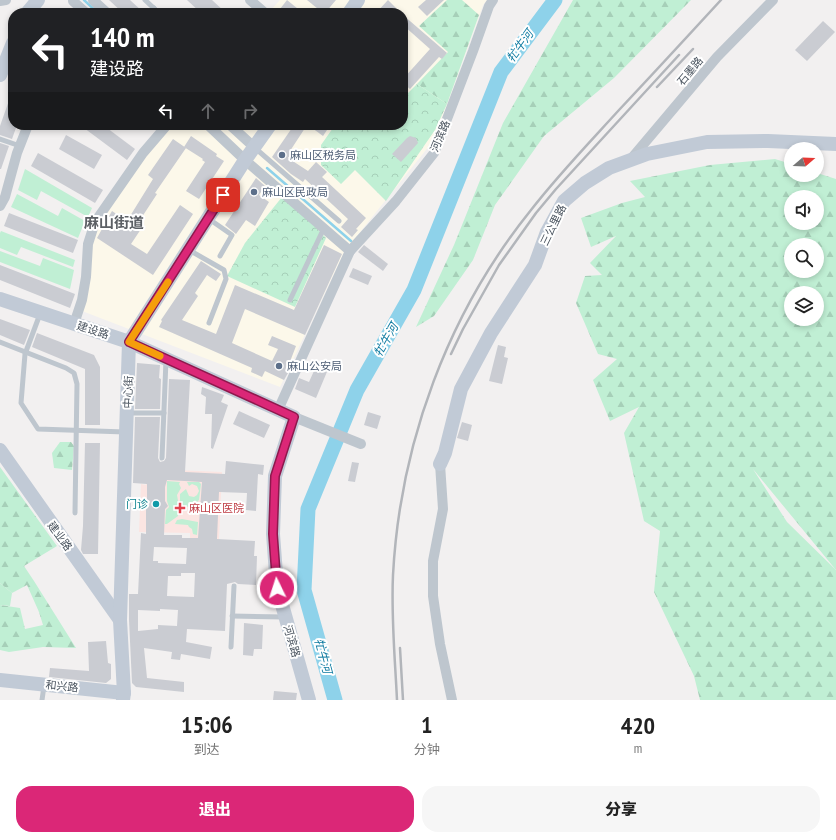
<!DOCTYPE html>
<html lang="zh">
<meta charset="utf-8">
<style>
:root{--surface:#fff;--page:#f6f6f6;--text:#222;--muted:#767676;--accent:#db2777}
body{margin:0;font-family:"PT Sans Narrow","Noto Sans SC",sans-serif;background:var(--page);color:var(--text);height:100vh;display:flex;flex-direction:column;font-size:15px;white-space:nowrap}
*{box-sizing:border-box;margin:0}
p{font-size:13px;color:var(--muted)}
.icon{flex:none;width:22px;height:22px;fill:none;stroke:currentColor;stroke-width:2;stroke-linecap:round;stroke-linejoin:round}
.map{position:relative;height:700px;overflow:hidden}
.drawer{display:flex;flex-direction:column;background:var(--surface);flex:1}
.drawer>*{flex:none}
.banner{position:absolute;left:8px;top:8px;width:400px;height:122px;border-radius:16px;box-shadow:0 2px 6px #0003;background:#202124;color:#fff;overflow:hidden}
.needle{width:26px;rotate:71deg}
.buttons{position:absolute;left:784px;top:142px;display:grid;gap:8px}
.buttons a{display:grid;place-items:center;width:40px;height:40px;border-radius:50%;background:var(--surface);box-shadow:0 2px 6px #0003;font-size:20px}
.pin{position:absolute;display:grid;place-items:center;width:34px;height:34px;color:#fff;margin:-17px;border-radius:8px;box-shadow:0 2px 6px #0006}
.me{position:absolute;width:44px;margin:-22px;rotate:356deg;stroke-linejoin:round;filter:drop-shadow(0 0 3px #0008)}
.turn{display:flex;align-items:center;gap:14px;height:84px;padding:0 16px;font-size:18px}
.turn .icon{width:52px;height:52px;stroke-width:2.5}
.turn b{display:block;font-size:28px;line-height:34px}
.lanes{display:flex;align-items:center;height:38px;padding:0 16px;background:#0003;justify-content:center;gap:20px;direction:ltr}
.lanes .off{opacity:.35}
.eta{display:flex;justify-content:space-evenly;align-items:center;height:68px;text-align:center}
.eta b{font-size:24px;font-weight:800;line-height:28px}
.primary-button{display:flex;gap:8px;margin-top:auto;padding:8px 16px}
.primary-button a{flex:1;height:46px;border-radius:16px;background:var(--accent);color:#fff;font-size:16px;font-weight:800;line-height:46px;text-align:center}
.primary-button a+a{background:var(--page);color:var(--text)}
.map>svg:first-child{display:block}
</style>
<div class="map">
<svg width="836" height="700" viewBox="0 0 836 700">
<defs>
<pattern id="forest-firs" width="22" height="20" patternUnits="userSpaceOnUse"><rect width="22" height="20" fill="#c0efd4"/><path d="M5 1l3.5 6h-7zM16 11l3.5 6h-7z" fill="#a6cfb8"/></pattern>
<pattern id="park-crowns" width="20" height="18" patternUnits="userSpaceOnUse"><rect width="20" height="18" fill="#c0efd4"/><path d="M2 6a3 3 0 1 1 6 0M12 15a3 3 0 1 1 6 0" fill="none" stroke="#a6cfb8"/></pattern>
</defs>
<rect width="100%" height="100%" fill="#f2f0f0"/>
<!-- commercial -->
<path fill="#fcf8ea" d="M 280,0 L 487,0 L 483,5 L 434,140 L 344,252 L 280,387 L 82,311 L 91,248 L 99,225 L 145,156 L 172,125 L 403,125 L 403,13 L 274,13 L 271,10 Z"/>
<!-- medical -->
<path fill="#fbe5e2" d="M 151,469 L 222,472 L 219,539 L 190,538 L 190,533 L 139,532 L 141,484 L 146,485 L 146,477 Z"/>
<!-- grass -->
<g fill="#c0efd4">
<path d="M 25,169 L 92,208 L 88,217 L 41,191 L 37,200 L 18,190 Z"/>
<path d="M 17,194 L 58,216 L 62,208 L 85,221 L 78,238 L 11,207 Z"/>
<path d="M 1,231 L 75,260 L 73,267 L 21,247 L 17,255 L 0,248 L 0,233 Z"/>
<path d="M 0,251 L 40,266 L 43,258 L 74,270 L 70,289 L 0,262 Z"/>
<path d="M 167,481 L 180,482 L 179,484 L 181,488 L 177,495 L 179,506 L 178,506 L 178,516 L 167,524 L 165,524 L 166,510 L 169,507 L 167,501 Z"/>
<path d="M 187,482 L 199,482 L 201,484 L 199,500 C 193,507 186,510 180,502 L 180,494 L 186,489 L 189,496 L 194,497 L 197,495 L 199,491 L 197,486 L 192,484 L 189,486 Z"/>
<path d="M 182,519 L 198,522 L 197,535 L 193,534 L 192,529 L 189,527 L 188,525 L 175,524 L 177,520 Z"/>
<path d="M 0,583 L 12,593 L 10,606 L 0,605 Z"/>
</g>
<!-- forest -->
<g fill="url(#forest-firs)" fill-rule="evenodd">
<path d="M 447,0 L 462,0 L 479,15 L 447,104 L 417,84 L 448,52 L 419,26 Z"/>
<path d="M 573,0 L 691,0 L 614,78 L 544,136 L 495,205 L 473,260 L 434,316 L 416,327 L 454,245 L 503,123 Z"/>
<path d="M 775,159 L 791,164 L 791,175 L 817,175 L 817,173 L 836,179 L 836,700 L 700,700 L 694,676 L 654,592 L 660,531 L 644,521 L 624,433 L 639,407 L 610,421 L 593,380 L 617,359 L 598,354 L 576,303 L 585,276 L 602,275 L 590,263 L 616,236 L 591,247 L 581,218 L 622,203 L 645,197 L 630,181 L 710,165 ZM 791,197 L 817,197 L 817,223 L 791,223 ZM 791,245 L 817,245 L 817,271 L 791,271 ZM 791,293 L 817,293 L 817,319 L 791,319 ZM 753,469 L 836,570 L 787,522 Z"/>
<path d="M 60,442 L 71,442 L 74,446 L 72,470 L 54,468 L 52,453 Z"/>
<path d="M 0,467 L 57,546 L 24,566 L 34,581 L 76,648 L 43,647 L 9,652 L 0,650 L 0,605 L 20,608 L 25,629 L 43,625 L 39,612 L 27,585 L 12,593 L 0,583 Z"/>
</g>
<!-- park -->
<g fill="url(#park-crowns)">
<path d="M 417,84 L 447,104 L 435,130 L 386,201 L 355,170 L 341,184 L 321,165 L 321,145 L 335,125 L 403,125 L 403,98 Z"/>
<path d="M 282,197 L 302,213 L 326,238 L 295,307 L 227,276 L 245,243 Z"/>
</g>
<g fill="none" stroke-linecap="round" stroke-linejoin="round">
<!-- stream -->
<g stroke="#8ed2ea" stroke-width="2.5">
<path d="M 84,0 L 98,13"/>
<path d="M 267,168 L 351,241"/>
</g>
<!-- river -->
<path stroke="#8ed2ea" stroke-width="15" d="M 335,700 L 304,590 L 308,509 L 357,390 L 414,290 L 501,72 L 555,0"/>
</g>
<!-- building -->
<g fill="#caccd2" fill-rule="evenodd">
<path d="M 109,0 L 130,0 L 144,13 L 123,13 Z"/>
<path d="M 187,0 L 212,0 L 226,13 L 201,13 Z"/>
<path d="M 287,0 L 303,13 L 284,13 L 280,9 Z"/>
<path d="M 307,0 L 336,0 L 325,13 L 323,13 Z"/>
<path d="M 388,0 L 401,13 L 376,13 Z"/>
<path d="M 426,0 L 444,0 L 427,16 L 418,7 Z"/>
<path d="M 403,15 L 447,53 L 442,59 L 439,57 L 410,89 L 403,83 L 403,79 L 430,49 L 403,25 Z"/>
<path d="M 823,21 L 835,32 L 807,61 L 795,50 Z"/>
<path d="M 12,92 L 13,92 L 13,125 L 17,125 L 12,139 L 0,135 L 0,126 Z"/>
<path d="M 80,125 L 103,125 L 135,149 L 127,160 Z"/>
<path d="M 294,125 L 307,125 L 290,151 L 292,152 L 288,158 L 308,171 L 316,162 L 327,172 L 322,177 L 366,218 L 356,229 L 358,230 L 352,237 L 341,227 L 348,219 L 305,179 L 303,182 L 291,174 L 272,157 Z"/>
<path d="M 308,125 L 326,125 L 329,127 L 323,136 Z"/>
<path d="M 66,135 L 102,155 L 94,169 L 59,149 Z"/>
<path d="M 191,136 L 217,154 L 216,156 L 224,161 L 199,199 L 186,191 L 205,162 L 202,160 L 203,159 L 184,147 Z"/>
<path d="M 410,136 L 416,138 L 418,143 L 401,162 L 392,154 L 407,138 Z"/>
<path d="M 173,139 L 186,148 L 155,193 L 157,194 L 138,223 L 143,226 L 131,244 L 147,254 L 180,205 L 193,214 L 153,275 L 97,238 L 112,211 L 127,221 L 153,179 L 148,175 Z"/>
<path d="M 0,143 L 9,146 L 1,169 L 0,169 Z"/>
<path d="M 38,153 L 103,190 L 95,203 L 31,166 Z"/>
<path d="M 256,178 L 265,186 L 259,195 L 269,202 L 255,226 L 246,220 L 236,234 L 225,225 Z"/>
<path d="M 9,213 L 78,240 L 73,253 L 4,226 Z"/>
<path d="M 324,245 L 342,254 L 305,335 L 245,309 L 232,343 L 272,361 L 278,349 L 268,345 L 272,336 L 296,346 L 286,372 L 288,373 L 284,380 L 265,371 L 262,377 L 251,372 L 252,368 L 159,327 L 162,321 L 161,320 L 201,261 L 221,274 L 216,281 L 207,275 L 195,293 L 198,296 L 182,320 L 216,334 L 235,285 L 294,310 Z"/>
<path d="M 364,245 L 388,264 L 383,271 L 358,252 Z"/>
<path d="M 0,265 L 75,294 L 70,308 L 0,280 Z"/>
<path d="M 353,268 L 372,276 L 368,285 L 349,277 Z"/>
<path d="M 0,319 L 30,330 L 24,345 L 0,335 Z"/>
<path d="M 37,333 L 94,355 L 100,367 L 100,425 L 85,425 L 85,369 L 32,347 Z"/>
<path d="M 498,345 L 506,347 L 504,357 L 508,358 L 502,384 L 489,381 Z"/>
<path d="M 318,362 L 329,367 L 316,398 L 295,389 L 299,378 L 309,382 Z"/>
<path d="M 137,363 L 160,365 L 159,378 L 161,379 L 160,409 L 135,409 Z"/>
<path d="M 169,379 L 190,380 L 185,472 L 225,474 L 226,461 L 264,465 L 263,475 L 258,474 L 256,511 L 246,510 L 247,493 L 219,492 L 217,539 L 255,541 L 254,556 L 257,556 L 256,585 L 238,584 L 235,582 L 227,584 L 225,631 L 187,629 L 186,642 L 212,647 L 210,659 L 181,654 L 180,660 L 171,659 L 172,652 L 144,648 L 147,678 L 184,682 L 184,692 L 136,687 L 132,683 L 129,620 L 129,594 L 138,594 L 141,533 L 146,534 L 146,509 L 145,506 L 147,499 L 147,484 L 133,483 L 135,417 L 160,417 L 158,458 L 160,462 L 164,461 L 166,458 ZM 167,480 L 202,482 L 198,538 L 182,538 L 182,535 L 164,535 L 165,509 L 168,506 L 165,501 L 165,487 ZM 154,547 L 187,548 L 186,564 L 158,563 L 158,561 L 153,561 ZM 181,573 L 195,573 L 194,597 L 167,596 L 168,576 L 181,576 ZM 160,609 L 178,610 L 177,626 L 158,625 L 158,629 L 138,631 L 138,610 L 160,611 Z"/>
<path d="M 202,387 L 224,395 L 221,402 L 228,405 L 213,449 L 211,448 L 212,414 L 205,414 L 206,397 L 201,394 Z"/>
<path d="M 239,411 L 270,425 L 264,438 L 233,424 Z"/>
<path d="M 368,412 L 381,416 L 377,429 L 364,425 Z"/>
<path d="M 462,422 L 472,425 L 468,441 L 457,438 Z"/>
<path d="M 85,443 L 100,443 L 98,554 L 83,554 L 81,550 L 83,526 Z"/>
<path d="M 352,462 L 359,463 L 355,482 L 348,481 Z"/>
<path d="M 244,623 L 263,625 L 262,649 L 254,649 L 253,656 L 243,655 Z"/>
<path d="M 106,641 L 108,663 L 111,664 L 111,679 L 106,683 L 49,677 L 50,668 L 89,671 L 88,642 Z"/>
<path d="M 274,691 L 297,693 L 296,700 L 273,700 Z"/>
</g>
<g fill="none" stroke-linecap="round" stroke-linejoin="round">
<!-- lane -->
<g stroke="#bec6ce" stroke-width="5">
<path d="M 145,0 L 159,13"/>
<path d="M 150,13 L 154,8"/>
<path d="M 0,139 L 20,146"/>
<path d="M 255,148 L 339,221"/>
<path d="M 209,219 L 232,235 L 220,256"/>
<path d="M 189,250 L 224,270 L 226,279 L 209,323"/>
<path d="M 290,300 L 324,228"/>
<path d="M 40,314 L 25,354 L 21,403 L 38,429 L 125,432"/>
<path d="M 0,342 L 66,368 L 74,373 L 77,384 L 75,513"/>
<path d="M 127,413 L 164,413"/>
<path d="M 162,458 L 166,360"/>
<path d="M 232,616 L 284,617"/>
<path d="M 231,647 L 234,586"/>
<path d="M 42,700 L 44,686"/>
</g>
<!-- street -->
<g stroke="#bec6ce" stroke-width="10">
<path d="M 93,0 L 107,13"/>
<path d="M 250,0 L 265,13"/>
<path d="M 0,1 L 6,0"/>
<path d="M 73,1 L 86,13"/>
<path d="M 208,125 L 245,160 L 350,251 L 278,410"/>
<path d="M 230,125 L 254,147"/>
<path d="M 631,159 L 717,57 L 773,0"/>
<path d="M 0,206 L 5,197 L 17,153 L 28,125"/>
<path d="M 350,251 L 396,201 L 434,153 L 473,51 L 489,6 L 493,0"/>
<path d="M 74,324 L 82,300 L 86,277 L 88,244 L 95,222 L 143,153 L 167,125"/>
<path d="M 294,417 L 361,444"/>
<path d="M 440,464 L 443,509 L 433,561 L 433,596 L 440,644 L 452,700"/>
</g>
<!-- secondary -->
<g stroke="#c1cad6" stroke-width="14">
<path d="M 27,13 L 38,0"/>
<path d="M 349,13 L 358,0"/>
<path d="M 0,75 L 13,43"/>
<path d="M 0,299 L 129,342 L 294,417 L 275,476 L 273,534 L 277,587 L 309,700"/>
<path d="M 0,450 L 120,620"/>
<path d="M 440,464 L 445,453 L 461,389 L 491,333 L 535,265 L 547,232 L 564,201 L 585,183 L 609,168 L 647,154 L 707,142 L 768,141 L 836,144"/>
<path d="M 0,680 L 124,693"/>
<path d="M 123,700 L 124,693 L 120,620 L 129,342 L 245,160 L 270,125"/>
</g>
<!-- rail -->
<g stroke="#b2b5ba" stroke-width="2.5">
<path d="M 657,87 L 693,49"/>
<path d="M 451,354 L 463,329 L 499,265 L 536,213 L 556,189 L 679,55"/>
<path d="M 400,648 L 403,700"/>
<path d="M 397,700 C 395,658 391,617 393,575 C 400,443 448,313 531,210 C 558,175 589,143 619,110 C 653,74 687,37 721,0"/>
</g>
</g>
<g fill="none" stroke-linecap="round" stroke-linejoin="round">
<defs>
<path id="route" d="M 223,195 L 129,342 L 294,417 L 275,476 L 273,534 L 277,588"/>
</defs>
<!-- route casing -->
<use href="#route" stroke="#8e194d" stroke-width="10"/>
<!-- route -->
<use href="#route" stroke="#db2777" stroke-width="7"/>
<!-- slow -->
<path stroke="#f59e0b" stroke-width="7" d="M 160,356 L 129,342 L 168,282"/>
</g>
<!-- markers -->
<g fill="#5c6f8a" stroke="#fff" stroke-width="1.5">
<circle cx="282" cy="155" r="4"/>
<circle cx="254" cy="192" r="4"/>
<circle cx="279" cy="366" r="4"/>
</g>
<circle fill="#0f9aa8" stroke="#fff" stroke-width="1.5" cx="156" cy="504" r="4"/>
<path fill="#e0444e" stroke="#fff" stroke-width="1.5" d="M178 502h4v4h4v4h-4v4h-4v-4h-4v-4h4z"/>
<g text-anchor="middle" stroke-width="4" stroke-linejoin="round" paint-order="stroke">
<!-- street labels -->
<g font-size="11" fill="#48525d" stroke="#fff">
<text transform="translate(690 71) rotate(-50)" y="4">石墨路</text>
<text transform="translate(440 136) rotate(-67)" y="4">河滨路</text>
<text transform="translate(553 225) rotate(-64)" y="4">三公里路</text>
<text transform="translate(93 330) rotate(18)" y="4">建设路</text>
<text transform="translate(128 392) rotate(-88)" y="4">中心街</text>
<text transform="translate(60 536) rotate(54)" y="4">建业路</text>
<text transform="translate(292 641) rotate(74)" y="4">河滨路</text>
<text transform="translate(62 686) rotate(6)" y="4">和兴路</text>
</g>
<!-- service labels -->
<g font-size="11" fill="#4e5e75" stroke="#fff" text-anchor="start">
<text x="290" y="159">麻山区税务局</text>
<text x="262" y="196">麻山区民政局</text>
<text x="287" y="370">麻山公安局</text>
</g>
<!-- culture labels -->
<g font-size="11" fill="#0d838f" stroke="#fff" text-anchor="end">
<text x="148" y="508">门诊</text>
</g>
<!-- health labels -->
<g font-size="11" fill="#be3a42" stroke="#fff" text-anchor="start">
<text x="189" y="512">麻山区医院</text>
</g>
<!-- water labels -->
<g font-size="12" font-style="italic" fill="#0f7ba1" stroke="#fff">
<text transform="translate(520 46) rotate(-54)" y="4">牤牛河</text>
<text transform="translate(386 340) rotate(-60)" y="4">牤牛河</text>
<text transform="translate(323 656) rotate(75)" y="4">牤牛河</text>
</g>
<!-- district labels -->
<g font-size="15" font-weight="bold" fill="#5c6065" stroke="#fff">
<text x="114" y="228">麻山街道</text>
</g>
</g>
</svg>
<div class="buttons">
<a><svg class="needle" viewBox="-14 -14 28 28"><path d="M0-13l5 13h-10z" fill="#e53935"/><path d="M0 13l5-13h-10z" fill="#767676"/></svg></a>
<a><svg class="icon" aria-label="sound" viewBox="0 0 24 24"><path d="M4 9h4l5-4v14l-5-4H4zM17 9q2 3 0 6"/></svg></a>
<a><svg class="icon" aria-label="search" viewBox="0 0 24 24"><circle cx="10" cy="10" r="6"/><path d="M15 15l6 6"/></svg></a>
<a><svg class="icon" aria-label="layers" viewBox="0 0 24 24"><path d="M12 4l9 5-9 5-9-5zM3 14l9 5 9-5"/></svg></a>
</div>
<div class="pin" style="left:223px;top:195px;background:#d93025"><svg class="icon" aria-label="arrive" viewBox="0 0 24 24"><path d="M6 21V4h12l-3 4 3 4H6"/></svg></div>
<svg class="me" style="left:277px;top:588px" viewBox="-20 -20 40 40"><circle r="17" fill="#db2777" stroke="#fff" stroke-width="3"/><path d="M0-11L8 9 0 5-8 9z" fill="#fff"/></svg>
<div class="banner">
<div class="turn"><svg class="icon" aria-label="left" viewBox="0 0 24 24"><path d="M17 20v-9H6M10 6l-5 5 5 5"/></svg><div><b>140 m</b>建设路</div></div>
<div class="lanes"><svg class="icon" aria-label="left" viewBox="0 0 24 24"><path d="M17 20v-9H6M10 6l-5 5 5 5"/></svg><svg class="icon off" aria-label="ahead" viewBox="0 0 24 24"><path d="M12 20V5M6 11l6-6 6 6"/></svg><svg class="icon off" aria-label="right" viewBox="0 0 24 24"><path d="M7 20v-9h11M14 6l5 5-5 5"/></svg></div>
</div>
</div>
<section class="drawer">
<div class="eta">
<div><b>15:06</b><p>到达</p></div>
<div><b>1</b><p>分钟</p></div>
<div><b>420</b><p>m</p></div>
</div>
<div class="primary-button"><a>退出</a><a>分享</a></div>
</section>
